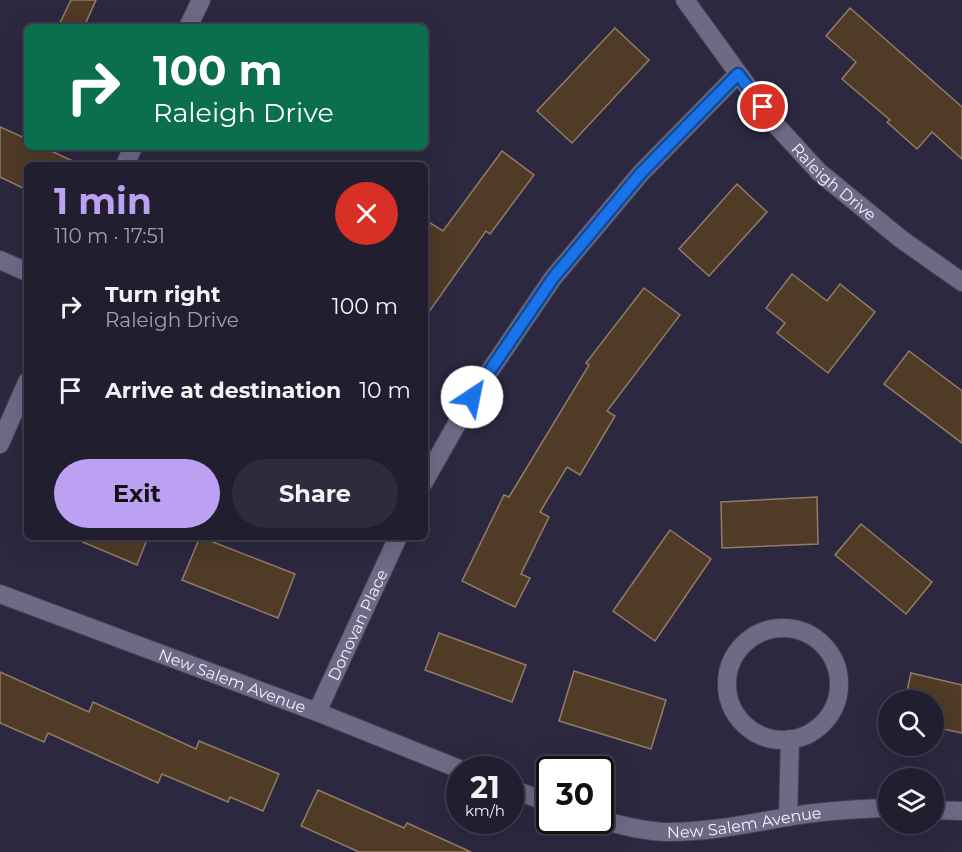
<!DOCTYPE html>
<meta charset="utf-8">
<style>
:root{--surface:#211e30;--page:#2d2b3c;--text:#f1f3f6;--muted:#a2a2ab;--line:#3e3c4c;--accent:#bca0f2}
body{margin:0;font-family:Montserrat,sans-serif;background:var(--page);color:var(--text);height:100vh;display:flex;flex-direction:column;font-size:22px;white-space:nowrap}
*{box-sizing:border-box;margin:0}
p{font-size:20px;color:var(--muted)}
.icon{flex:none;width:33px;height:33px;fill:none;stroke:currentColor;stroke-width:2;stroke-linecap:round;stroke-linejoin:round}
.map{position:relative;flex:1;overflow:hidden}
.details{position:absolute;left:24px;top:162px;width:404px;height:378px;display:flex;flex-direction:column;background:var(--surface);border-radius:9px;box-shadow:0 6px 24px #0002,0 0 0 2px var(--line)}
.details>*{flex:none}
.top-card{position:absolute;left:24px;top:24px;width:404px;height:126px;border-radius:9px;box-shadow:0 6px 24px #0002,0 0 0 2px var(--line);background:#0b6e4f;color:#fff;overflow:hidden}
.controls{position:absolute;left:878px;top:690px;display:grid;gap:12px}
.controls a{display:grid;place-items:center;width:66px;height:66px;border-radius:50%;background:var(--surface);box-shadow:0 6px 24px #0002,0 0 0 2px var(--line);font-size:30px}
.speed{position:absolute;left:446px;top:756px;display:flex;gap:12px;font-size:30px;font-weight:700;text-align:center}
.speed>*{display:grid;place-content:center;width:78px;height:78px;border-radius:50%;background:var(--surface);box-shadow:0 6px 24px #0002,0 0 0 2px var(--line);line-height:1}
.speed small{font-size:15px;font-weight:400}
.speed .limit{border:3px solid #111;border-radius:9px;background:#fff;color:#111}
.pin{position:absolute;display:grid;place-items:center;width:51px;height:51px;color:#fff;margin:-26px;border:3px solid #fff;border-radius:50%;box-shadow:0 2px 6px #0007}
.me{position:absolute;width:66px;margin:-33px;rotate:34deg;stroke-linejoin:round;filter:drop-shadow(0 0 4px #0008)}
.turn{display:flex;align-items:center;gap:21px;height:126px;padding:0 30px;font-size:27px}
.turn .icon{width:78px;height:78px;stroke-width:2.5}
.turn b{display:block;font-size:42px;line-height:51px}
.round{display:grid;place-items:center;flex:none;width:63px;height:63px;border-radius:32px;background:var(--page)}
.headline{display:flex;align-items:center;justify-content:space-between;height:102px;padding:0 30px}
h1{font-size:36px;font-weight:700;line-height:45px;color:var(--accent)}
.cta{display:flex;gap:12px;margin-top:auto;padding:12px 30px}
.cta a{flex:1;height:69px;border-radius:36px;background:var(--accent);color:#111;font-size:24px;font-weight:700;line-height:69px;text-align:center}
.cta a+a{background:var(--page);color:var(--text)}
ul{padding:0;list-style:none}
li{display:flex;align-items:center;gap:18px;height:84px;padding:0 30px}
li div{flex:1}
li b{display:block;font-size:22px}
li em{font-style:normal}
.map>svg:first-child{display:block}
</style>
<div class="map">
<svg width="962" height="852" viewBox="0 0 962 852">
<rect width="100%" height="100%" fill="#2c2840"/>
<!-- building -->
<g fill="#4f3b26" stroke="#937c66" stroke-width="1.5">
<path d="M 71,0 L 96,0 L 84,27 L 58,27 Z"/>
<path d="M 850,8 L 962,107 L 962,159 L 932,132 L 917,149 L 887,122 L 890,120 L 842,79 L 856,62 L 826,36 Z"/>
<path d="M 615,28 L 649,60 L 572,143 L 537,111 Z"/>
<path d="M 0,127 L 27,139 L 27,147 L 43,147 L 81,165 L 27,165 L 27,190 L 0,177 Z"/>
<path d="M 502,151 L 534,175 L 490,234 L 486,231 L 424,319 L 424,219 L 443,231 Z"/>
<path d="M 737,184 L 767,212 L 709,276 L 679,249 Z"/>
<path d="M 792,274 L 827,301 L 840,284 L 875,312 L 828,373 L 777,333 L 785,323 L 766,308 Z"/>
<path d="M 644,288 L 680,315 L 607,411 L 615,416 L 580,475 L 567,467 L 540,512 L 549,517 L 521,574 L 530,578 L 515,607 L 462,581 L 504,495 L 509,497 L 589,365 L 586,363 Z"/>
<path d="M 909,351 L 962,391 L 962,443 L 884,384 Z"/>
<path d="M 817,497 L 818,544 L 722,548 L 721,502 Z"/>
<path d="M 861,524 L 932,582 L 906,614 L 835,555 Z"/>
<path d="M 670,530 L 711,559 L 655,641 L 613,611 Z"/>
<path d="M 71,537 L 148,537 L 137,565 Z"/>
<path d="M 200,537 L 295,574 L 278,618 L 182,580 Z"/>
<path d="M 439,633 L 526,665 L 512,702 L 425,670 Z"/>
<path d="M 574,671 L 666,700 L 651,749 L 559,721 Z"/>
<path d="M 0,672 L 89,712 L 93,702 L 196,749 L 199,741 L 279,774 L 263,811 L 230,797 L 228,802 L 162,774 L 158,783 L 48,733 L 44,742 L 0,723 Z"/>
<path d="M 911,673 L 962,685 L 962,733 L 933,727 L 933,700 L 905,700 Z"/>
<path d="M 318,790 L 404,828 L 407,823 L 471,852 L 359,852 L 301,826 Z"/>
</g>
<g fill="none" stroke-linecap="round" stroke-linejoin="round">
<defs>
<g id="street">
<path id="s1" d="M 685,0 L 775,124 L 819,172 L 901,239 L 962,282"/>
<path d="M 188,27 L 201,0"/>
<path d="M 125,165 L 133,147"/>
<path d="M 0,260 L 27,272"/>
<path d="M 0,444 L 27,382"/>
<path d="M 424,482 L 472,397 L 553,278 L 641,173 L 738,74"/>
<path id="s2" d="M 0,594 L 317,712 L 462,770"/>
<circle cx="783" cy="684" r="56"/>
<path id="s3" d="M 317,712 L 398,537"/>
<path d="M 510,788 L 549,803"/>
<path d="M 933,810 L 962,811"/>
<path d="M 788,817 L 790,739"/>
<path id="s4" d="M 600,820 C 622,825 645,832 668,832 C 709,832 747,824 787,817 C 820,811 854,809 888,808"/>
</g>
</defs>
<!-- street casing -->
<use href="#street" stroke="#454255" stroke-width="20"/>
<!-- street -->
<use href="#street" stroke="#6e6a86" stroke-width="18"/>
</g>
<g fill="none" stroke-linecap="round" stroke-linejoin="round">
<defs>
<path id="route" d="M 472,397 L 553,278 L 641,173 L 738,74 L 763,107"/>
</defs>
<!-- route casing -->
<use href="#route" stroke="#114b97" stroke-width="15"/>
<!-- route -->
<use href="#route" stroke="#1a73e8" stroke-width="10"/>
</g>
<g text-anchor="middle" stroke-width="4.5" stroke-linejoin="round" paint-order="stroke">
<!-- street labels -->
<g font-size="16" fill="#f1f0fd" stroke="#2c2840">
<text dy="6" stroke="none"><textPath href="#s1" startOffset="236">Raleigh Drive</textPath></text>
<text dy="6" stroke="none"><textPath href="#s3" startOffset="96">Donovan Place</textPath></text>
<text dy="6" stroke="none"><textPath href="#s2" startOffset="248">New Salem Avenue</textPath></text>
<text dy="6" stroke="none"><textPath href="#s4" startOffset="146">New Salem Avenue</textPath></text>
</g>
</g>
</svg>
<div class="controls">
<a><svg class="icon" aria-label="search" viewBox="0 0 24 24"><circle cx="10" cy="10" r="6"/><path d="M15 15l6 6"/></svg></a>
<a><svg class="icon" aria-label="layers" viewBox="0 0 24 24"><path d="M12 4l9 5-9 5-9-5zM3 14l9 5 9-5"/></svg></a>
</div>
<div class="speed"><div>21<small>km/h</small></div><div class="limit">30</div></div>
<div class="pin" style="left:763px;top:107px;background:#d93025"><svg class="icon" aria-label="arrive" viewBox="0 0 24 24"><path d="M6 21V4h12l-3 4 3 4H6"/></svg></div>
<svg class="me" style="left:472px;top:397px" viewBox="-20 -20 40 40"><circle r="19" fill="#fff"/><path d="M0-13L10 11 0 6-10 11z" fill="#1a73e8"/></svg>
<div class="top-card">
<div class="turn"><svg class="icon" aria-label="right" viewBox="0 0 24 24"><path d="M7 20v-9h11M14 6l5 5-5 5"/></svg><div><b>100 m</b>Raleigh Drive</div></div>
</div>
<section class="details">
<div class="headline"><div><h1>1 min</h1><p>110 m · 17:51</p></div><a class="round" style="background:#d93025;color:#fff"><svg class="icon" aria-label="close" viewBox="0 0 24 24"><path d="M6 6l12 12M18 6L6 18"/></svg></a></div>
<ul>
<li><svg class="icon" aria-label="right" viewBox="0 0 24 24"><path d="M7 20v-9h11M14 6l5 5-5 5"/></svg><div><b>Turn right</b><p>Raleigh Drive</p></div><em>100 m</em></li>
<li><svg class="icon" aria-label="arrive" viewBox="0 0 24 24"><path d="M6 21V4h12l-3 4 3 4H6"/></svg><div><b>Arrive at destination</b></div><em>10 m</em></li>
</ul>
<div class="cta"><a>Exit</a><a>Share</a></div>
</section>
</div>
